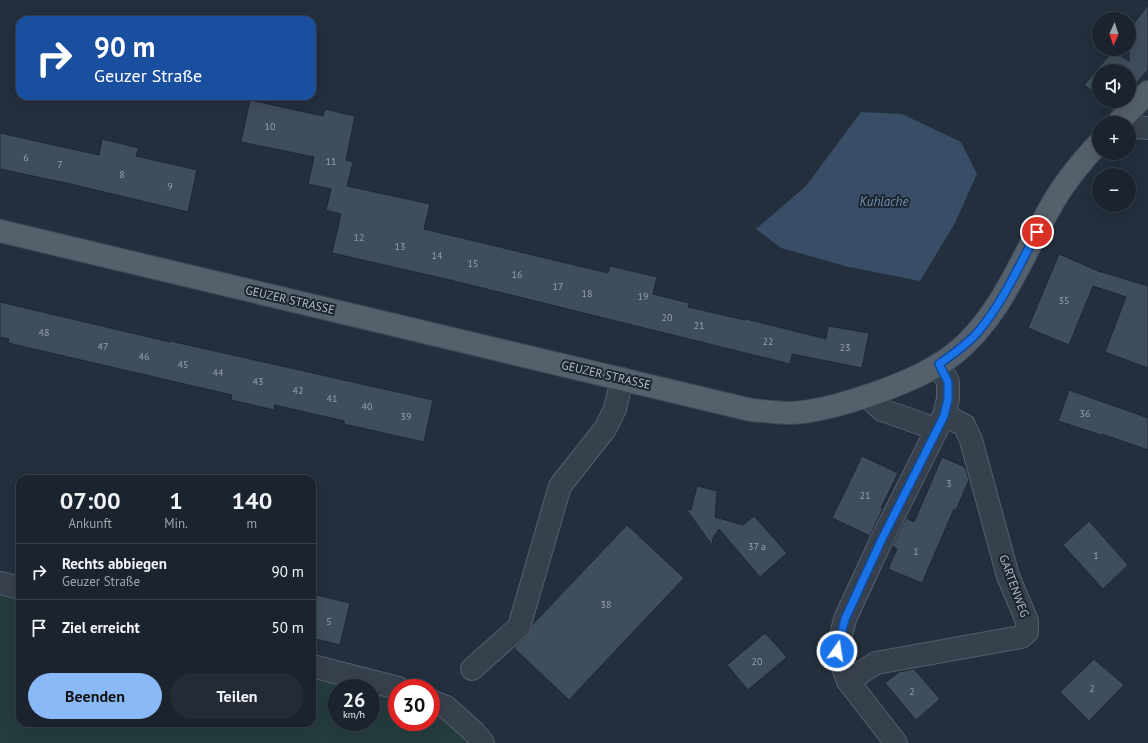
<!DOCTYPE html>
<html lang="de">
<meta charset="utf-8">
<style>
:root{--surface:#1a232e;--page:#232b36;--text:#f1f3f6;--muted:#9fa4aa;--line:#38404a;--accent:#89b9f7}
body{margin:0;font-family:"PT Sans",sans-serif;background:var(--page);color:var(--text);height:100vh;display:flex;flex-direction:column;font-size:15px;white-space:nowrap}
*{box-sizing:border-box;margin:0}
p{font-size:13px;color:var(--muted)}
.icon{flex:none;width:22px;height:22px;fill:none;stroke:currentColor;stroke-width:2;stroke-linecap:round;stroke-linejoin:round}
.map{position:relative;flex:1;overflow:hidden}
.sheet{position:absolute;left:16px;top:475px;width:300px;height:252px;display:flex;flex-direction:column;background:var(--surface);border-radius:12px;box-shadow:0 4px 16px #0002,0 0 0 1px var(--line)}
.sheet>*{flex:none}
.guide{position:absolute;left:16px;top:16px;width:300px;height:84px;border-radius:12px;box-shadow:0 4px 16px #0002,0 0 0 1px var(--line);background:#1a4fa0;color:#fff;overflow:hidden}
.needle{width:26px;rotate:183deg}
.tools{position:absolute;left:1092px;top:12px;display:grid;gap:8px}
.tools a{display:grid;place-items:center;width:44px;height:44px;border-radius:50%;background:var(--surface);box-shadow:0 4px 16px #0002,0 0 0 1px var(--line);font-size:20px}
.speed{position:absolute;left:328px;top:679px;display:flex;gap:8px;font-size:20px;font-weight:700;text-align:center}
.speed>*{display:grid;place-content:center;width:52px;height:52px;border-radius:50%;background:var(--surface);box-shadow:0 4px 16px #0002,0 0 0 1px var(--line);line-height:1}
.speed small{font-size:10px;font-weight:400}
.speed .limit{border:6px solid #d22;background:#fff;color:#111}
.pin{position:absolute;display:grid;place-items:center;width:34px;height:34px;color:#fff;margin:-17px;border:2px solid #fff;border-radius:50%;box-shadow:0 1px 4px #0007}
.me{position:absolute;width:44px;margin:-22px;rotate:13deg;stroke-linejoin:round;filter:drop-shadow(0 0 3px #0008)}
.turn{display:flex;align-items:center;gap:14px;height:84px;padding:0 12px;font-size:18px}
.turn .icon{width:52px;height:52px;stroke-width:2.5}
.turn b{display:block;font-size:28px;line-height:34px}
.eta{display:flex;justify-content:space-evenly;align-items:center;height:68px;text-align:center}
.eta b{font-size:24px;font-weight:800;line-height:28px}
.primary-button{display:flex;gap:8px;margin-top:auto;padding:8px 12px}
.primary-button a{flex:1;height:46px;border-radius:24px;background:var(--accent);color:#111;font-size:16px;font-weight:800;line-height:46px;text-align:center}
.primary-button a+a{background:var(--page);color:var(--text)}
ul{padding:0;list-style:none}
li{display:flex;align-items:center;gap:12px;height:56px;padding:0 12px;border-top:1px solid var(--line)}
li div{flex:1}
li b{display:block;font-size:15px}
li em{font-style:normal}
.map>svg:first-child{display:block}
</style>
<div class="map">
<svg width="1148" height="743" viewBox="0 0 1148 743">
<rect width="100%" height="100%" fill="#232f3d"/>
<!-- green -->
<path fill="#253c3e" d="M 0,593 L 20,598 L 20,723 L 312,723 L 312,676 L 355,688 L 337,688 L 337,722 L 371,722 L 371,692 L 397,699 L 397,722 L 431,722 L 431,708 L 442,711 L 466,743 L 0,743 Z"/>
<!-- water -->
<path fill="#394e66" d="M 861,112 L 902,114 L 961,142 L 977,174 L 955,223 L 920,281 L 849,267 L 781,248 L 756,229 L 806,186 Z"/>
<!-- building -->
<g fill="#3f4e5b" stroke="#1e2834">
<path d="M 1148,5 L 1148,70 L 1129,91 L 1129,71 L 1099,71 L 1099,96 L 1084,85 L 1113,51 L 1129,61 L 1129,30 Z"/>
<path d="M 250,100 L 323,116 L 325,109 L 355,116 L 346,160 L 353,162 L 347,186 L 430,204 L 424,229 L 608,273 L 610,266 L 657,277 L 653,294 L 689,303 L 688,307 L 745,320 L 746,319 L 826,339 L 828,326 L 869,333 L 862,368 L 792,354 L 790,364 L 450,280 L 332,253 L 341,214 L 326,210 L 331,189 L 308,184 L 314,157 L 241,142 Z"/>
<path d="M 0,133 L 99,155 L 102,139 L 139,148 L 136,156 L 197,170 L 188,212 L 75,185 L 0,169 Z"/>
<path d="M 1059,254 L 1098,271 L 1148,286 L 1148,368 L 1105,352 L 1126,297 L 1093,286 L 1069,345 L 1028,328 Z"/>
<path d="M 0,302 L 170,342 L 170,341 L 433,400 L 424,442 L 344,424 L 344,421 L 275,405 L 274,410 L 231,400 L 232,395 L 8,343 L 9,339 L 0,337 Z"/>
<path d="M 1069,390 L 1148,418 L 1148,450 L 1102,434 L 1101,435 L 1058,421 Z"/>
<path d="M 862,456 L 898,473 L 881,508 L 883,508 L 870,536 L 832,518 Z"/>
<path d="M 942,457 L 965,467 L 969,480 L 956,510 L 954,509 L 922,583 L 888,569 L 897,549 L 892,546 L 906,518 L 914,522 Z"/>
<path d="M 697,486 L 717,491 L 715,517 L 743,525 L 754,516 L 787,553 L 760,577 L 719,529 L 713,538 L 712,545 L 686,509 L 691,510 Z"/>
<path d="M 1089,521 L 1128,565 L 1103,589 L 1063,545 Z"/>
<path d="M 627,525 L 684,578 L 569,700 L 514,648 L 527,636 L 532,625 Z"/>
<path d="M 312,594 L 350,603 L 340,645 L 312,638 Z"/>
<path d="M 765,633 L 787,657 L 748,690 L 727,665 Z"/>
<path d="M 1094,659 L 1124,685 L 1089,721 L 1060,692 Z"/>
<path d="M 914,669 L 940,699 L 916,720 L 885,683 L 899,672 Z"/>
</g>
<g fill="none" stroke-linecap="round" stroke-linejoin="round">
<defs>
<g id="minor">
<path d="M 1122,118 L 1138,127 L 1148,128"/>
<path d="M 867,396 L 882,410 L 922,424 L 936,431"/>
<path d="M 0,583 L 20,588"/>
<path d="M 312,666 L 398,688"/>
<path d="M 472,669 L 519,627 L 560,486 L 605,429 L 615,409 L 622,379"/>
<path d="M 848,681 L 876,663 L 1021,637 L 1027,632 L 1027,621 L 1008,576 L 971,440 L 964,425 L 944,415"/>
<path d="M 431,701 L 446,707 L 474,732 L 483,743"/>
<path d="M 896,743 L 848,681 L 837,651 L 845,619 L 881,541 L 944,415 L 948,399 L 948,382 L 939,364"/>
</g>
<g id="major">
<path d="M 1118,123 L 1148,92"/>
<path d="M 0,231 L 751,410 C 764,411 777,413 791,413 C 818,412 850,402 876,393 C 903,383 931,372 954,354 C 1000,318 1022,257 1050,208 C 1063,184 1080,163 1099,143"/>
</g>
</defs>
<!-- minor casing -->
<use href="#minor" stroke="#555f6b" stroke-width="24"/>
<!-- major casing -->
<use href="#major" stroke="#404a56" stroke-width="24"/>
<!-- minor -->
<use href="#minor" stroke="#37414d" stroke-width="22"/>
<!-- major -->
<use href="#major" stroke="#55606d" stroke-width="22"/>
</g>
<g fill="none" stroke-linecap="round" stroke-linejoin="round">
<defs>
<path id="route" d="M 837,651 L 845,619 L 881,541 L 944,416 L 948,399 L 948,382 L 939,364 C 952,355 966,345 977,333 C 1002,304 1019,266 1037,232"/>
</defs>
<!-- route casing -->
<use href="#route" stroke="#114b97" stroke-width="10"/>
<!-- route -->
<use href="#route" stroke="#1a73e8" stroke-width="7"/>
</g>
<g text-anchor="middle" stroke-width="4" stroke-linejoin="round" paint-order="stroke">
<!-- number labels -->
<g font-size="10" fill="#96a0ad">
<text x="270" y="130">10</text>
<text x="26" y="161">6</text>
<text x="331" y="165">11</text>
<text x="60" y="168">7</text>
<text x="122" y="178">8</text>
<text x="170" y="190">9</text>
<text x="359" y="241">12</text>
<text x="400" y="250">13</text>
<text x="437" y="259">14</text>
<text x="473" y="267">15</text>
<text x="517" y="278">16</text>
<text x="558" y="290">17</text>
<text x="587" y="297">18</text>
<text x="643" y="300">19</text>
<text x="1064" y="304">35</text>
<text x="667" y="321">20</text>
<text x="699" y="329">21</text>
<text x="44" y="336">48</text>
<text x="768" y="345">22</text>
<text x="103" y="350">47</text>
<text x="845" y="351">23</text>
<text x="144" y="360">46</text>
<text x="183" y="368">45</text>
<text x="218" y="376">44</text>
<text x="258" y="385">43</text>
<text x="298" y="394">42</text>
<text x="332" y="402">41</text>
<text x="367" y="410">40</text>
<text x="1085" y="417">36</text>
<text x="406" y="420">39</text>
<text x="949" y="487">3</text>
<text x="865" y="499">21</text>
<text x="757" y="550">37 a</text>
<text x="916" y="555">1</text>
<text x="1096" y="559">1</text>
<text x="606" y="608">38</text>
<text x="329" y="625">5</text>
<text x="757" y="665">20</text>
<text x="1092" y="692">2</text>
<text x="912" y="695">2</text>
</g>
<!-- street labels -->
<g font-size="12" fill="#b3bcc8" stroke="#1c2632">
<text transform="translate(290 300) rotate(13)" y="4">GEUZER STRASSE</text>
<text transform="translate(606 375) rotate(13)" y="4">GEUZER STRASSE</text>
<text transform="translate(1014 586) rotate(70)" y="4">GARTENWEG</text>
</g>
<!-- water labels -->
<g font-size="13" font-style="italic" fill="#738eab" stroke="#1c2632">
<text x="884" y="206">Kuhlache</text>
</g>
</g>
</svg>
<div class="tools">
<a><svg class="needle" viewBox="-14 -14 28 28"><path d="M0-13l5 13h-10z" fill="#e53935"/><path d="M0 13l5-13h-10z" fill="#9fa4aa"/></svg></a>
<a><svg class="icon" aria-label="sound" viewBox="0 0 24 24"><path d="M4 9h4l5-4v14l-5-4H4zM17 9q2 3 0 6"/></svg></a>
<a>+</a>
<a>−</a>
</div>
<div class="speed"><div>26<small>km/h</small></div><div class="limit">30</div></div>
<div class="pin" style="left:1037px;top:232px;background:#d93025"><svg class="icon" aria-label="arrive" viewBox="0 0 24 24"><path d="M6 21V4h12l-3 4 3 4H6"/></svg></div>
<svg class="me" style="left:837px;top:651px" viewBox="-20 -20 40 40"><circle r="17" fill="#1a73e8" stroke="#fff" stroke-width="3"/><path d="M0-11L8 9 0 5-8 9z" fill="#fff"/></svg>
<div class="guide">
<div class="turn"><svg class="icon" aria-label="right" viewBox="0 0 24 24"><path d="M7 20v-9h11M14 6l5 5-5 5"/></svg><div><b>90 m</b>Geuzer Straße</div></div>
</div>
<section class="sheet">
<div class="eta">
<div><b>07:00</b><p>Ankunft</p></div>
<div><b>1</b><p>Min.</p></div>
<div><b>140</b><p>m</p></div>
</div>
<ul>
<li><svg class="icon" aria-label="right" viewBox="0 0 24 24"><path d="M7 20v-9h11M14 6l5 5-5 5"/></svg><div><b>Rechts abbiegen</b><p>Geuzer Straße</p></div><em>90 m</em></li>
<li><svg class="icon" aria-label="arrive" viewBox="0 0 24 24"><path d="M6 21V4h12l-3 4 3 4H6"/></svg><div><b>Ziel erreicht</b></div><em>50 m</em></li>
</ul>
<div class="primary-button"><a>Beenden</a><a>Teilen</a></div>
</section>
</div>
